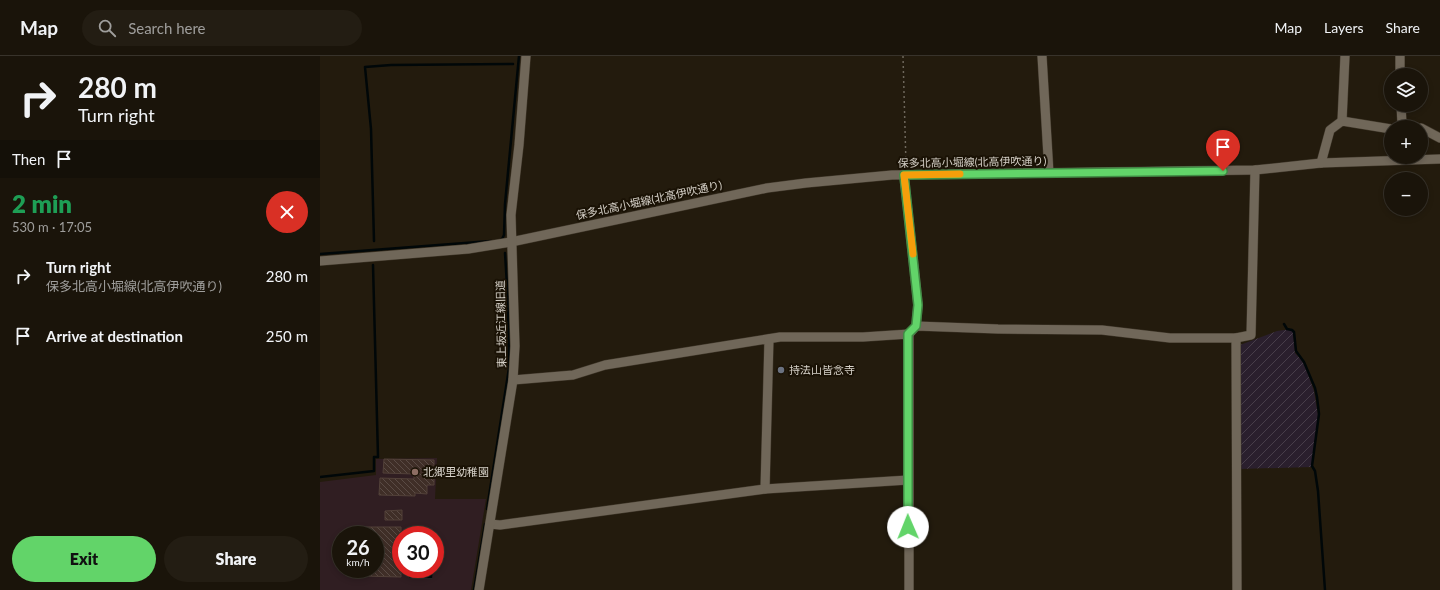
<!DOCTYPE html>
<meta charset="utf-8">
<style>
:root{--surface:#1a140a;--page:#231d13;--text:#f1f3f6;--muted:#9f9e9c;--line:#38332b;--accent:#62d469}
body{margin:0;font-family:Lato,"Noto Sans JP",sans-serif;background:var(--page);color:var(--text);height:100vh;display:flex;flex-direction:column;font-size:15px;white-space:nowrap}
*{box-sizing:border-box;margin:0}
p{font-size:13px;color:var(--muted)}
.icon{flex:none;width:22px;height:22px;fill:none;stroke:currentColor;stroke-width:2;stroke-linecap:round;stroke-linejoin:round}
.map{position:relative;flex:1;overflow:hidden}
.details{display:flex;flex-direction:column;background:var(--surface);width:320px}
.details>*{flex:none}
.top-card{background:#1a140a;color:var(--text);overflow:hidden}
.buttons{position:absolute;left:1064px;top:12px;display:grid;gap:8px}
.buttons a{display:grid;place-items:center;width:44px;height:44px;border-radius:50%;background:var(--surface);box-shadow:0 2px 6px #0003,0 0 0 1px var(--line);font-size:20px}
.speed{position:absolute;left:12px;top:470px;display:flex;gap:8px;font-size:20px;font-weight:700;text-align:center}
.speed>*{display:grid;place-content:center;width:52px;height:52px;border-radius:50%;background:var(--surface);box-shadow:0 2px 6px #0003,0 0 0 1px var(--line);line-height:1}
.speed small{font-size:10px;font-weight:400}
.speed .limit{border:6px solid #d22;background:#fff;color:#111}
.pin{position:absolute;display:grid;place-items:center;width:34px;height:34px;color:#fff;margin:-41px -17px;border-radius:50% 50% 50% 0;rotate:-45deg;box-shadow:0 0 4px #0007}
.pin .icon{rotate:45deg}
.me{position:absolute;width:44px;margin:-22px;rotate:359deg;stroke-linejoin:round;filter:drop-shadow(0 0 3px #0008)}
.turn{display:flex;align-items:center;gap:14px;height:84px;padding:0 12px;font-size:18px}
.turn .icon{width:52px;height:52px;stroke-width:2.5}
.turn b{display:block;font-size:28px;line-height:34px}
.then{display:flex;align-items:center;height:38px;padding:0 12px;background:#0003;gap:8px;font-size:15px}
.round{display:grid;place-items:center;flex:none;width:42px;height:42px;border-radius:21px;background:var(--page)}
.overview{display:flex;align-items:center;justify-content:space-between;height:68px;padding:0 12px}
h1{font-size:24px;font-weight:800;line-height:30px;color:#1e9e55}
.primary-button{display:flex;gap:8px;margin-top:auto;padding:8px 12px}
.primary-button a{flex:1;height:46px;border-radius:24px;background:var(--accent);color:#111;font-size:16px;font-weight:800;line-height:46px;text-align:center}
.primary-button a+a{background:var(--page);color:var(--text)}
ul{padding:0;list-style:none}
li{display:flex;align-items:center;gap:12px;height:60px;padding:0 12px}
li div{flex:1}
li b{display:block;font-size:15px}
li em{font-style:normal}
header{display:flex;align-items:center;gap:24px;box-sizing:border-box;height:56px;padding:0 20px;background:var(--surface);border-bottom:1px solid var(--line)}
header strong{font-size:19px}
nav{display:flex;gap:22px;margin-inline-start:auto;font-size:14px}
.search{width:280px;height:36px;background:var(--page);display:flex;align-items:center;gap:10px;box-sizing:border-box;padding:0 14px;border-radius:22px;color:var(--muted);font-size:15px}
main{display:flex;flex:1;min-height:0}
.map>svg:first-child{display:block}
</style>
<header>
<strong>Map</strong>
<div class="search"><svg class="icon" aria-label="search" viewBox="0 0 24 24"><circle cx="10" cy="10" r="6"/><path d="M15 15l6 6"/></svg>Search here</div>
<nav><a>Map</a><a>Layers</a><a>Share</a></nav>
</header>
<main>
<section class="details">
<div class="top-card">
<div class="turn"><svg class="icon" aria-label="right" viewBox="0 0 24 24"><path d="M7 20v-9h11M14 6l5 5-5 5"/></svg><div><b>280 m</b>Turn right</div></div>
<div class="then">Then<svg class="icon" aria-label="arrive" viewBox="0 0 24 24"><path d="M6 21V4h12l-3 4 3 4H6"/></svg></div>
</div>
<div class="overview"><div><h1>2 min</h1><p>530 m · 17:05</p></div><a class="round" style="background:#d93025;color:#fff"><svg class="icon" aria-label="close" viewBox="0 0 24 24"><path d="M6 6l12 12M18 6L6 18"/></svg></a></div>
<ul>
<li><svg class="icon" aria-label="right" viewBox="0 0 24 24"><path d="M7 20v-9h11M14 6l5 5-5 5"/></svg><div><b>Turn right</b><p>保多北高小堀線(北高伊吹通り)</p></div><em>280 m</em></li>
<li><svg class="icon" aria-label="arrive" viewBox="0 0 24 24"><path d="M6 21V4h12l-3 4 3 4H6"/></svg><div><b>Arrive at destination</b></div><em>250 m</em></li>
</ul>
<div class="primary-button"><a>Exit</a><a>Share</a></div>
</section>
<div class="map">
<svg width="1120" height="534" viewBox="0 0 1120 534">
<defs>
<pattern id="industrial-furrows" width="10" height="10" patternUnits="userSpaceOnUse"><rect width="10" height="10" fill="#2a1f2d"/><path d="M-1 1l2-2M0 10L10 0M9 11l2-2" fill="none" stroke="#483e4a"/></pattern>
<pattern id="water-rules" width="6" height="5" patternUnits="userSpaceOnUse"><rect width="6" height="5" fill="#000708"/><path d="M0 2.5h6" fill="none" stroke="#242a2a"/></pattern>
<pattern id="building-back-hatch" width="6" height="6" patternUnits="userSpaceOnUse"><rect width="6" height="6" fill="#3f2e27"/><path d="M-1 5l2 2M0 0l6 6M5-1l2 2" fill="none" stroke="#5a4b45"/></pattern>
</defs>
<rect width="100%" height="100%" fill="#231b0d"/>
<!-- industrial -->
<path fill="url(#industrial-furrows)" d="M 971,273 L 973,275 L 975,297 L 984,307 L 994,335 L 998,359 L 992,411 L 920,413 L 920,289 L 957,275 Z"/>
<!-- education -->
<path fill="#301e22" fill-rule="evenodd" d="M 117,402 L 115,443 L 166,443 L 151,534 L 0,534 L 0,426 L 56,419 L 56,403 ZM 21,479 L 55,479 L 55,513 L 21,513 ZM 81,479 L 115,479 L 115,513 L 81,513 Z"/>
<!-- water -->
<path fill="url(#water-rules)" d="M 89,513 L 113,513 L 112,523 L 89,522 Z"/>
<g fill="none" stroke-linecap="round" stroke-linejoin="round">
<!-- stream -->
<g stroke="#000708" stroke-width="2.5">
<path d="M 180,184 L 182,183 L 184,179 L 185,148 L 199,0"/>
<path d="M 54,185 L 51,73 L 45,11 L 71,9 L 193,8"/>
<path d="M 0,198 L 171,185"/>
<path d="M 964,268 L 967,273 L 972,274 L 974,276 L 976,295 L 984,306 L 995,332 L 997,341 L 999,358 L 992,410 L 995,415 L 998,435 L 1005,534"/>
<path d="M 0,421 L 54,415 L 54,401 L 58,401 L 53,209"/>
<path d="M 167,453 L 189,312 L 188,246 L 185,197"/>
<path d="M 154,534 L 165,468"/>
</g>
</g>
<!-- building -->
<g fill="url(#building-back-hatch)" stroke="#524139">
<path d="M 64,403 L 114,404 L 114,429 L 107,429 L 107,438 L 95,437 L 95,440 L 59,439 L 60,422 L 94,423 L 94,418 L 63,417 Z"/>
<path d="M 82,454 L 82,464 L 65,464 L 65,455 Z"/>
<path d="M 42,471 L 81,471 L 81,521 L 41,520 L 41,513 L 55,513 L 55,479 L 42,479 Z"/>
</g>
<g fill="none" stroke-linecap="round" stroke-linejoin="round">
<defs>
<g id="minor">
<path d="M 722,0 L 729,117"/>
<path d="M 1080,0 L 1080,19"/>
<path d="M 1081,49 L 1082,68 L 1096,71"/>
<path d="M 1022,65 L 1025,0"/>
<path d="M 1101,72 L 1120,82"/>
<path d="M 1001,107 L 1010,74 L 1022,65 L 1071,73"/>
<path d="M 584,119 L 598,249 L 596,270"/>
<path d="M 0,205 L 148,193 L 191,186 L 447,132 L 486,127 L 572,119 L 935,114 L 1001,107 L 1120,103"/>
<path d="M 589,278 L 596,270 L 678,273 L 782,274 L 850,282 L 916,282 L 931,279 L 935,114"/>
<path d="M 916,282 L 917,534"/>
<path d="M 193,324 L 253,319 L 285,309 L 460,281 L 543,281 L 589,278 L 589,534"/>
<path d="M 445,433 L 449,283"/>
<path d="M 170,468 L 180,469 L 445,433 L 588,424"/>
<path d="M 159,534 L 193,324 L 195,290 L 191,159 L 199,89 L 206,0"/>
</g>
</defs>
<!-- minor casing -->
<use href="#minor" stroke="#40382b" stroke-width="10"/>
<!-- path -->
<path stroke="#6e675b" stroke-width="1.5" stroke-dasharray="2 3" stroke-linecap="butt" d="M 583,0 L 586,109"/>
<!-- minor -->
<use href="#minor" stroke="#706759" stroke-width="9"/>
</g>
<g fill="none" stroke-linecap="round" stroke-linejoin="round">
<defs>
<path id="route" d="M 588,471 L 588,278 L 596,270 L 598,249 L 584,119 L 903,115"/>
</defs>
<!-- route casing -->
<use href="#route" stroke="#408a44" stroke-width="10"/>
<!-- route -->
<use href="#route" stroke="#62d469" stroke-width="7"/>
<!-- slow -->
<path stroke="#f59e0b" stroke-width="7" d="M 593,198 L 584,119 L 640,118"/>
</g>
<!-- markers -->
<circle fill="#6b7280" stroke="#1a1205" stroke-width="1.5" cx="461" cy="314" r="4"/>
<circle fill="#8d6e63" stroke="#1a1205" stroke-width="1.5" cx="95" cy="416" r="4"/>
<g text-anchor="middle" stroke-width="4" stroke-linejoin="round" paint-order="stroke">
<!-- street labels -->
<g font-size="11" fill="#d6d1c8" stroke="#1a1205">
<text transform="translate(652 106) rotate(-1)" y="4">保多北高小堀線(北高伊吹通り)</text>
<text transform="translate(329 144) rotate(-12)" y="4">保多北高小堀線(北高伊吹通り)</text>
<text transform="translate(181 268) rotate(-91)" y="4">東上坂近江線旧道</text>
</g>
<!-- poi labels -->
<g font-size="11" fill="#d6d1c8" stroke="#1a1205" text-anchor="start">
<text x="469" y="318">持法山皆念寺</text>
<text x="103" y="420">北郷里幼稚園</text>
</g>
</g>
</svg>
<div class="buttons">
<a><svg class="icon" aria-label="layers" viewBox="0 0 24 24"><path d="M12 4l9 5-9 5-9-5zM3 14l9 5 9-5"/></svg></a>
<a>+</a>
<a>−</a>
</div>
<div class="speed"><div>26<small>km/h</small></div><div class="limit">30</div></div>
<div class="pin" style="left:903px;top:115px;background:#d93025"><svg class="icon" aria-label="arrive" viewBox="0 0 24 24"><path d="M6 21V4h12l-3 4 3 4H6"/></svg></div>
<svg class="me" style="left:588px;top:471px" viewBox="-20 -20 40 40"><circle r="19" fill="#fff"/><path d="M0-13L10 11 0 6-10 11z" fill="#62d469"/></svg>
</div>
</main>
